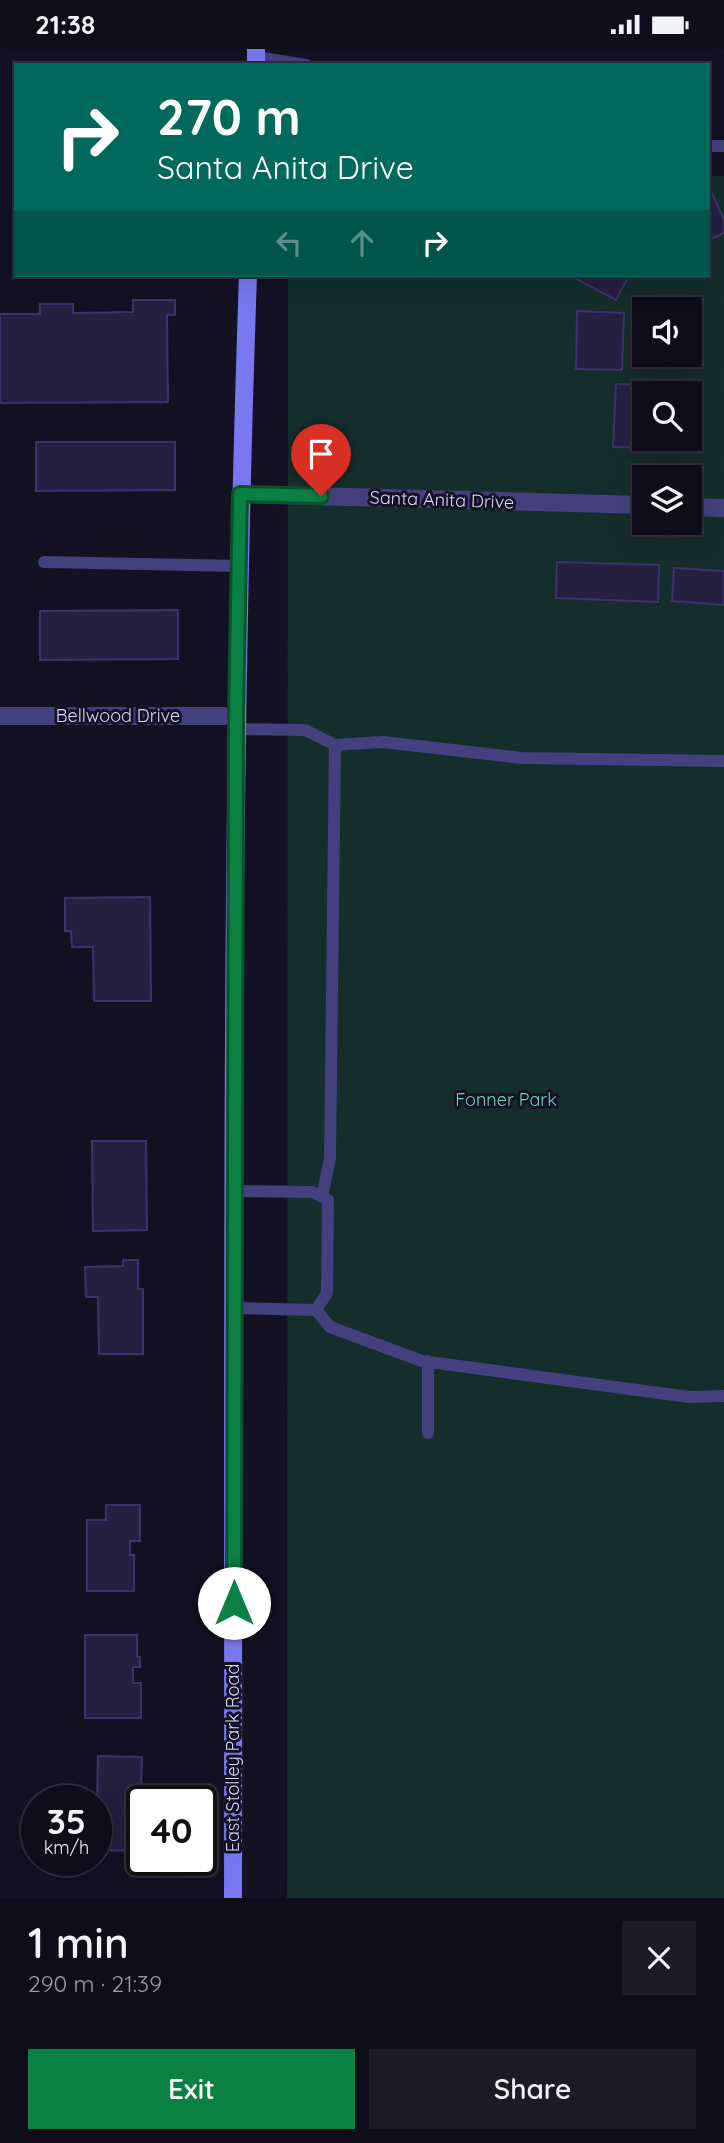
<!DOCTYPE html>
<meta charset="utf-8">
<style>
:root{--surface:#0f0d1a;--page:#1d1b27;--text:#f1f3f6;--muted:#9b9ca2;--line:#2f2d39;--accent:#0b8043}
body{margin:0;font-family:Quicksand,sans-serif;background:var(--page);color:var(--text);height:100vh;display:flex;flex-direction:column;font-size:26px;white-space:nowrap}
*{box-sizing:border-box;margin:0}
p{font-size:23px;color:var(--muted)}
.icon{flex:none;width:38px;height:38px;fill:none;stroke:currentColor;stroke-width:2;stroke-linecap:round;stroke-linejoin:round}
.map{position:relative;height:1849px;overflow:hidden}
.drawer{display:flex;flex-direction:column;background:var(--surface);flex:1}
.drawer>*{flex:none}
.banner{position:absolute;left:14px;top:14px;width:696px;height:214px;border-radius:0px;box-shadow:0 7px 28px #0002,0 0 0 2px var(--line);background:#00695c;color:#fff;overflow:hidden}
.tools{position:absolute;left:632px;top:248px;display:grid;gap:14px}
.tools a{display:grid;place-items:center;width:70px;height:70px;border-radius:0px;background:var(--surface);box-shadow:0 7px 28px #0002,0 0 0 2px var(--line);font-size:35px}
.speed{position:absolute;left:21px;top:1736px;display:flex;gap:14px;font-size:35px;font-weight:700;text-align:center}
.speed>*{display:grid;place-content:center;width:91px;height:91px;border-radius:50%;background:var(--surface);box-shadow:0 7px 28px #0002,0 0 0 2px var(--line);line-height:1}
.speed small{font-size:18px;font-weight:400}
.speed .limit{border:4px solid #111;border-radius:10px;background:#fff;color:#111}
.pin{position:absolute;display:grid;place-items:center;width:60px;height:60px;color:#fff;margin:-72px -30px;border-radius:50% 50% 50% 0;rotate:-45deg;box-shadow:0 0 7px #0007}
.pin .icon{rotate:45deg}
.me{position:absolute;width:77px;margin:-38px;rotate:0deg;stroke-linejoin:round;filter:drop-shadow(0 0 5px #0008)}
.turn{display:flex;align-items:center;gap:24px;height:147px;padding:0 28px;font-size:32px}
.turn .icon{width:91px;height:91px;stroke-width:2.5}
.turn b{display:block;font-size:49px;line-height:60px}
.lanes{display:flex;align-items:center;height:66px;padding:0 28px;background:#0003;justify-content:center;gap:35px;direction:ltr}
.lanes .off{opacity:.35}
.round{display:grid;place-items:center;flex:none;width:74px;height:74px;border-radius:0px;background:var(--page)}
.headline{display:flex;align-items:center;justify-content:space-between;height:119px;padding:0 28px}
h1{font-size:42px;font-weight:600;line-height:52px}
.button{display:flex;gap:14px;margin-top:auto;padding:14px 28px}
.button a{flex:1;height:80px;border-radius:0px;background:var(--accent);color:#fff;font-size:28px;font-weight:600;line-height:80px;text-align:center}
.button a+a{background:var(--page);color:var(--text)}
.status{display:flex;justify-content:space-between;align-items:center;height:49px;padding:0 35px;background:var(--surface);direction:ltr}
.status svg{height:19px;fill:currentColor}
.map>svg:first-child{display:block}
</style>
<div class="status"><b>21:38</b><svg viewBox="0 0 49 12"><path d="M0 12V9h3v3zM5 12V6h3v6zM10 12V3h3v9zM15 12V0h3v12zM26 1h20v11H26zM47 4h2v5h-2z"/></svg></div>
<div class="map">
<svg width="724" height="1849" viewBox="0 0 724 1849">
<rect width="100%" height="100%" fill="#141123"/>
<!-- green -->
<path fill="#152d2b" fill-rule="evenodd" d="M 709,127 L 724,127 L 724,1849 L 287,1849 L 288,226 L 709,226 ZM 644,261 L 690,261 L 690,306 L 644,306 ZM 644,345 L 690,345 L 690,390 L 644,390 ZM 644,429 L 690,429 L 690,474 L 644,474 Z"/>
<!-- building -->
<g fill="#251f42" stroke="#3d336c" stroke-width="2">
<path d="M 709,137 L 724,171 L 724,184 L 709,191 Z"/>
<path d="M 579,226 L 629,226 L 616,251 L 576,230 Z"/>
<path d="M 133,251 L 175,251 L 175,266 L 167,266 L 168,353 L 0,354 L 0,265 L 40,265 L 40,255 L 73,255 L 73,264 L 133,263 Z"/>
<path d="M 577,262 L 624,264 L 622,321 L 576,320 Z"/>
<path d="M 616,335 L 662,337 L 662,345 L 644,345 L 644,390 L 660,390 L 660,399 L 613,398 Z"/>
<path d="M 36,393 L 175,393 L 175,441 L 36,442 Z"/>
<path d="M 557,513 L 659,516 L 658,553 L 556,549 Z"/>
<path d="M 674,519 L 724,522 L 724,556 L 672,552 Z"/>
<path d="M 178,561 L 178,610 L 40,611 L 40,562 Z"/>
<path d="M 150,848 L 151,952 L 94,952 L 93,898 L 72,898 L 71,882 L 65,882 L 65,849 Z"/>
<path d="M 92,1092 L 146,1092 L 147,1181 L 93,1182 Z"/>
<path d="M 123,1211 L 138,1211 L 138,1240 L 143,1240 L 143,1305 L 99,1305 L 98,1248 L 86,1248 L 85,1218 L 123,1217 Z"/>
<path d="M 106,1456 L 140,1456 L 140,1492 L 130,1492 L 130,1506 L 134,1506 L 134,1542 L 87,1542 L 87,1471 L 106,1471 Z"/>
<path d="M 85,1586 L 137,1586 L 137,1608 L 140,1608 L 140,1618 L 133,1618 L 133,1634 L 141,1634 L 141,1669 L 85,1669 Z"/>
<path d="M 98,1707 L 142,1708 L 139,1802 L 96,1801 Z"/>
</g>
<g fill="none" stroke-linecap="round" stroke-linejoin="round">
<!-- lane -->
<g stroke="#42417d" stroke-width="12">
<path d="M 256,8 L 306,16"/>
<path d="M 709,97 L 724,97"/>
<path d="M 44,513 L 239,517"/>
<path d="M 236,680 L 305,681 L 335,696 L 330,1109 L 322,1148"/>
<path d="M 335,696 L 383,693 L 522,709 L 724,712"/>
<path d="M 235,1142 L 312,1143 L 328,1151 L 327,1244 L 316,1261"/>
<path d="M 234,1259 L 316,1261 L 330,1278 L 422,1312 L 689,1348 L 724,1347"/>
<path d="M 428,1312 L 428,1384"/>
</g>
<!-- street -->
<g stroke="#42417d" stroke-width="18">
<path d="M 240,445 L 644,456"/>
<path d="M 690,458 L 724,459"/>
<path d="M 0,667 L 236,667"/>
</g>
<!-- secondary -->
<g stroke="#7978f1" stroke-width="18">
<path d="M 256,16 L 256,0"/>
<path d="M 233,1849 C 234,1308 229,766 248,226"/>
</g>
</g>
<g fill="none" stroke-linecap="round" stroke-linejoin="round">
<defs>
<path id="route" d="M 234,1554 L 236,667 L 240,445 L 321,447"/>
</defs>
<!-- route casing -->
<use href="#route" stroke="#07532c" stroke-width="18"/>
<!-- route -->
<use href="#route" stroke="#0b8043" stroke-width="12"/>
</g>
<g text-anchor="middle" stroke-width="6" stroke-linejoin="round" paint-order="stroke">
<!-- street labels -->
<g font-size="18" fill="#dbd7fb" stroke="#141123">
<text transform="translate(442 451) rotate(2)" y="6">Santa Anita Drive</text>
<text x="118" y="673">Bellwood Drive</text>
<text transform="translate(233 1709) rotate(-90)" y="6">East Stolley Park Road</text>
</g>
<!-- park labels -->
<g font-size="18" fill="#6ad4b7" stroke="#141123">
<text x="506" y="1057">Fonner Park</text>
</g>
</g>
</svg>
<div class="tools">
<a><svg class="icon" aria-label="sound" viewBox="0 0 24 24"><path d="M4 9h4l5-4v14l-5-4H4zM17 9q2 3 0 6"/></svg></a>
<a><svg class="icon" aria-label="search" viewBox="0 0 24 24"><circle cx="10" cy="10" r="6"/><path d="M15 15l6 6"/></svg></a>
<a><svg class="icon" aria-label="layers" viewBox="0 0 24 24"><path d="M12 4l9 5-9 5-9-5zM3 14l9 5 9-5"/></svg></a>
</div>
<div class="speed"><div>35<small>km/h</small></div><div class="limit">40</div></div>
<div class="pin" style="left:321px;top:447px;background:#d93025"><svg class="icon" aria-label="arrive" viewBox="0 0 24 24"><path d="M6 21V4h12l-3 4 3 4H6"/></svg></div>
<svg class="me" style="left:234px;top:1554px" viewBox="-20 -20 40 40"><circle r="19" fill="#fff"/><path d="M0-13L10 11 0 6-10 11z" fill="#0b8043"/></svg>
<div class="banner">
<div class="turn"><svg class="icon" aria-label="right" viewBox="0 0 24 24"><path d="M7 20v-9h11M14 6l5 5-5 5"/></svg><div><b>270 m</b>Santa Anita Drive</div></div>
<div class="lanes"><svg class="icon off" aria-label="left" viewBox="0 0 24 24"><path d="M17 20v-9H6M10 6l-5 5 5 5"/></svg><svg class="icon off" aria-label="ahead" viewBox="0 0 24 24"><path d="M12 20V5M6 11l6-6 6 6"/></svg><svg class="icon" aria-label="right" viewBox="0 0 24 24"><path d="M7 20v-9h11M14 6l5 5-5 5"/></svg></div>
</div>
</div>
<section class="drawer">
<div class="headline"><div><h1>1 min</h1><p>290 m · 21:39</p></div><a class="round"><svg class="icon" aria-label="close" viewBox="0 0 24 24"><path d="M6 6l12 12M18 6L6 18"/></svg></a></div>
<div class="button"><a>Exit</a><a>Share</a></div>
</section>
